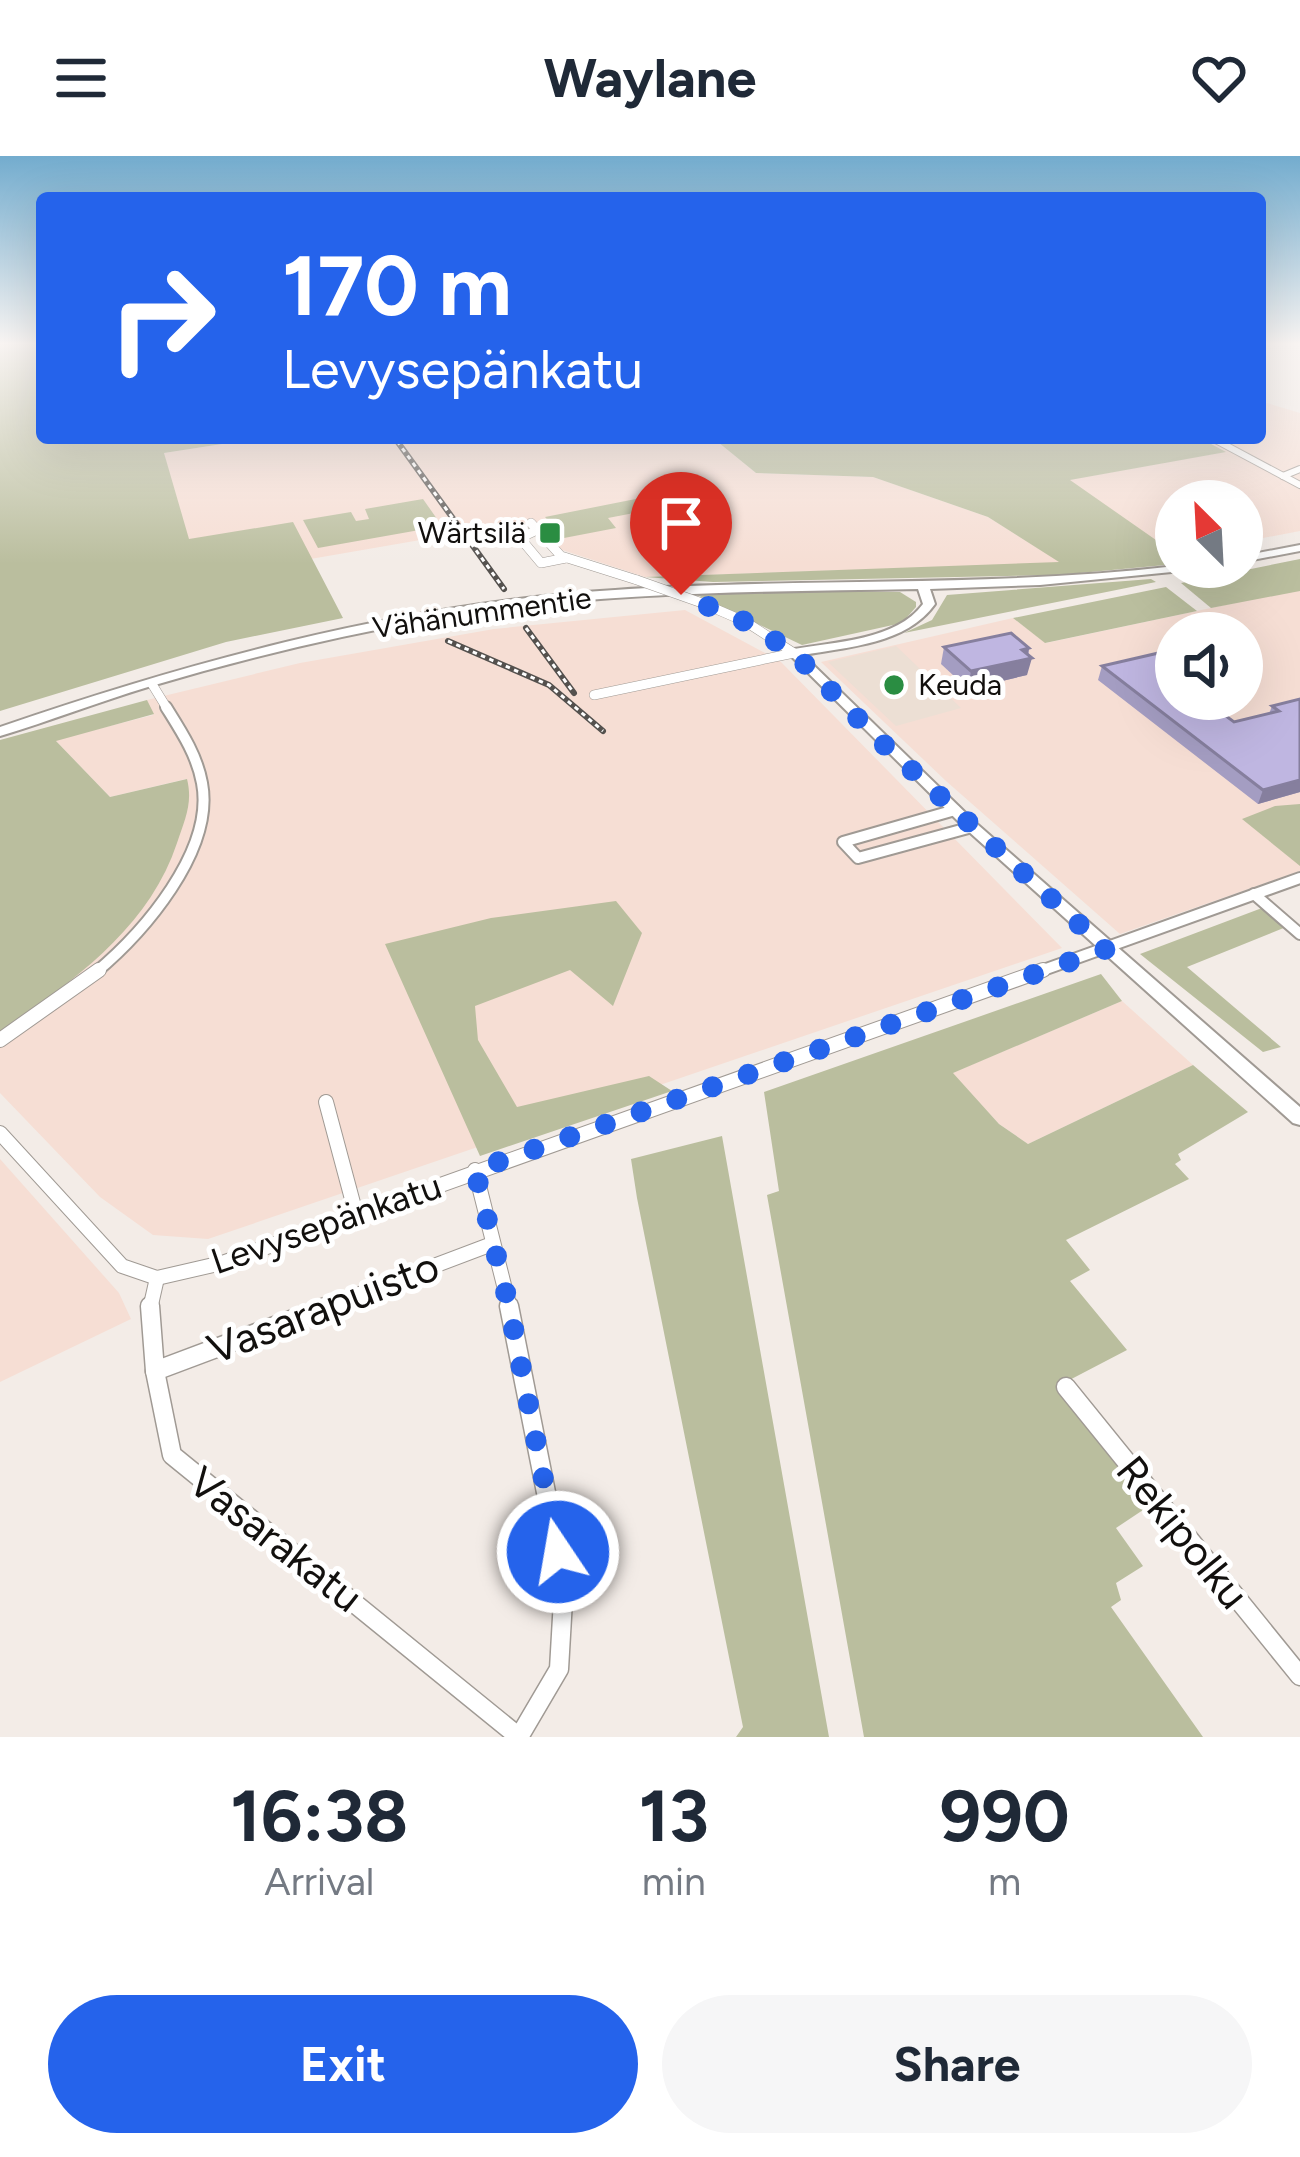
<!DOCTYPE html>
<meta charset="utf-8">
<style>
:root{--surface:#fff;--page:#f6f6f7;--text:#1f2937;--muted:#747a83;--accent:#2563eb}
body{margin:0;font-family:Figtree,sans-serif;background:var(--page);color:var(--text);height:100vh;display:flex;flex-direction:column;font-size:45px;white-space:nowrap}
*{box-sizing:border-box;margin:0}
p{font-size:39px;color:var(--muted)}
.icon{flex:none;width:66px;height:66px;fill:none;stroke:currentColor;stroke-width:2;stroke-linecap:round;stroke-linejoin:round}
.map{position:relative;height:1581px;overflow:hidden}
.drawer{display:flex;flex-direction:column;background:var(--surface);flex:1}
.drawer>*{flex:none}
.banner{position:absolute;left:36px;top:36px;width:1230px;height:252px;border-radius:12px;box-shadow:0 12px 48px #0002;background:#2563eb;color:#fff;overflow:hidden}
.needle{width:78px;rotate:336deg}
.fabs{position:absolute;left:1155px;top:324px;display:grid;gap:24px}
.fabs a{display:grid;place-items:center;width:108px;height:108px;border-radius:50%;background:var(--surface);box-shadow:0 12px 48px #0002;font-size:60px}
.pin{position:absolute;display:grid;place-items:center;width:102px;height:102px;color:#fff;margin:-123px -51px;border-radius:50% 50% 50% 0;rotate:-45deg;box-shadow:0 0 12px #0007}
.pin .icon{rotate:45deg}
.me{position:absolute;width:132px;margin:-66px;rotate:348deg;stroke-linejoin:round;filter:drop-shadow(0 0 9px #0008)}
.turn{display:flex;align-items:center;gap:42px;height:252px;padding:0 48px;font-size:54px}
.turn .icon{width:156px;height:156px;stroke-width:2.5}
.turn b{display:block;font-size:84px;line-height:102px}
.eta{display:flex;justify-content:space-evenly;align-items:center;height:204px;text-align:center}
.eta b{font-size:72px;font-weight:700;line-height:84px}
.primary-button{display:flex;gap:24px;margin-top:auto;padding:24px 48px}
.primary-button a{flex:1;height:138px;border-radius:72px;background:var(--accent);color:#fff;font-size:48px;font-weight:700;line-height:138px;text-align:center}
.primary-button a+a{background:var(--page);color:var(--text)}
header{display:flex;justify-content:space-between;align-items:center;height:156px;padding:0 48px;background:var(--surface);font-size:54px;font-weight:700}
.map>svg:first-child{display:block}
</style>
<header><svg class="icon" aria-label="menu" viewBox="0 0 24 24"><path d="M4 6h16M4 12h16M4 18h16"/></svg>Waylane<svg class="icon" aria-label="heart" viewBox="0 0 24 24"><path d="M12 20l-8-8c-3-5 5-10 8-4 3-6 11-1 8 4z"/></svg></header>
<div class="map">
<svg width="1300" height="1581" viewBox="0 0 1300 1581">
<rect width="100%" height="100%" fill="#f3ece7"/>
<!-- industrial -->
<g fill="#f6ded4" fill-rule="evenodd">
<path d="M 1260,245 L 1300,257 L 1300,375 L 1242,386 L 1242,345 L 1176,345 L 1176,398 L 1171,399 L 1068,324 L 1224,296 L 1201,282 L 1260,282 Z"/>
<path d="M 260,282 L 713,282 L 756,317 L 873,321 L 988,361 L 1062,407 L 645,421 L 544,388 L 525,366 L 200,422 L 185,387 L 164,297 Z"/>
<path d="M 1296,434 L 1300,435 L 1300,715 L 1120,778 L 946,625 L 821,506 L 1013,462 L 1046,487 ZM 1176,477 L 1242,477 L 1242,543 L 1176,543 Z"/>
<path d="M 685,454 L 780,505 L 1062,792 L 208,1083 L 153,1079 L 100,1041 L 0,937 L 0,877 L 186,623 L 110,641 L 55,584 L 153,559 L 147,544 L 300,507 L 494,473 Z"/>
<path d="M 1122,845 L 1193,909 L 1028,988 L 999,968 L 952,917 Z"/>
<path d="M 0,1003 L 119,1137 L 131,1163 L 0,1226 Z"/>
</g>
<!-- built -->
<path fill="#ecdfd4" d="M 896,490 L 961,552 L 896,570 L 828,506 Z"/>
<!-- green -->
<g fill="#babe9e">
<path d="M 0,187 L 42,187 L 42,282 L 260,282 L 164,297 L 189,383 L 293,366 L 343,462 L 226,486 L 0,555 Z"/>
<path d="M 713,282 L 1200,282 L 1226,296 L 1070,324 L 1176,398 L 1176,408 L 1058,419 L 713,426 L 645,421 L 1059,406 L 988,361 L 873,321 L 756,317 Z"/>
<path d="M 681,334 L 676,337 L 686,347 L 608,362 L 616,372 L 564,382 L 545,361 Z"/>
<path d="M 423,343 L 442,370 L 318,392 L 303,364 L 351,356 L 356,365 L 369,363 L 365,353 Z"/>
<path d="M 1300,403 L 1300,435 L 1211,452 L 1181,427 Z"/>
<path d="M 1151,423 L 1156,426 L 904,477 L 932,464 L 947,439 Z"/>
<path d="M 1166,431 L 1197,455 L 1045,487 L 1013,462 Z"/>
<path d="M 779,434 L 900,436 L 916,446 L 916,451 L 902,467 L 802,489 L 697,439 Z"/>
<path d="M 147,544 L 154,558 L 56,585 L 110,641 L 187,623 C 193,647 185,663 177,687 C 148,774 72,825 0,877 L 0,584 Z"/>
<path d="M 1300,648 L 1300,710 L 1242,663 L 1275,650 Z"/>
<path d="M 616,745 L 642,777 L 613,850 L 570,814 L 475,850 L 478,884 L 517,951 L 649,920 L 672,935 L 480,1000 L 385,788 L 491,762 Z"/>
<path d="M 1262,752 L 1286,771 L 1187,811 L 1281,891 L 1263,896 L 1140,798 Z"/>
<path d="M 1101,818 L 1122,845 L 953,917 L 999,968 L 1028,988 L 1193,909 L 1248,956 L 1178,998 L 1181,1004 L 1175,1008 L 1189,1023 L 1066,1084 L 1090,1114 L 1070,1125 L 1127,1194 L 1058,1230 L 1149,1350 L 1116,1372 L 1143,1410 L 1116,1427 L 1121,1444 L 1111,1451 L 1203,1581 L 864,1581 L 767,1039 L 779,1035 L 764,936 Z"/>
<path d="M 722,980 L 829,1581 L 736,1581 L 743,1571 L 637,1042 L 631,1003 Z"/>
</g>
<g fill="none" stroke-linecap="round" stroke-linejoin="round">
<defs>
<g id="street-far4">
<path d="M 1212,282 L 1300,329"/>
<path d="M 1283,320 L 1300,313"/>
</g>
<g id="street-far3">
<path d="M 531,367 L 561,400 L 637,424"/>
<path d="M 537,374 L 520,382 L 541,407 L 566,402"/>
<path d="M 702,447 L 746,466 L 794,497"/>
<path d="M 152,528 L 168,554"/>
<path d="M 594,539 L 794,497"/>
</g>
<g id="street-far2">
<path d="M 955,654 L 843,686 L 858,702 L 972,671"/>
<path d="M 1254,738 L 1300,778"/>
<path d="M 95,817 C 143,777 215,695 202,627 C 197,599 181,575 166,551"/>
<path d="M 1035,817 L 1300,722"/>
</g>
<g id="street-far1">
<path d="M 0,884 L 99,814"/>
<path d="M 326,946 L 356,1058"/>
<path d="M 0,977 L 122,1110 L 157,1122 L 222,1107 L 1043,814"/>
<path d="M 475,1014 L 510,1153"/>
<path d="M 150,1153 L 157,1122"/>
<path d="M 320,1153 L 492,1088"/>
</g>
<g id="street">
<path d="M 150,1150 L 155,1215 L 172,1299 L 519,1581 L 559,1513 L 564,1427 L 509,1150"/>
<path d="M 155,1215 L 328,1150"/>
<path d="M 1066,1231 L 1300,1520"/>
</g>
<g id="secondary">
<path d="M 1300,389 L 1300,395 L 1242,406 L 1242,400 Z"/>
<path d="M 1176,410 L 1198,411 L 1192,414 L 1040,429 L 930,433 L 935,448 C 907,488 848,491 803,499 L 977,668 L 1300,951 L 1300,969 L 1293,967 L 967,674 L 788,497 L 794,493 C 834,486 897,484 923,448 L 918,433 C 756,436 594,435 433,463 C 337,480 242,503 148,531 C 98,546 50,565 0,580 L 0,571 C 189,506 384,453 585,436 C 782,420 979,433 1176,410 Z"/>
</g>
</defs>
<!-- street-far4 casing -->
<use href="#street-far4" stroke="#a09a94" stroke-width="8"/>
<!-- street-far3 casing -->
<use href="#street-far3" stroke="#a09a94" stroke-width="10"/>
<!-- street-far2 casing -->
<use href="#street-far2" stroke="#a09a94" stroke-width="14"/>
<!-- street-far1 casing -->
<use href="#street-far1" stroke="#a09a94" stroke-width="16"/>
<!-- street casing -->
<use href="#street" stroke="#a09a94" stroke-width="21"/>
<!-- secondary casing -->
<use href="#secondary" stroke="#a09a94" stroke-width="4"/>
<!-- street-far4 -->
<use href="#street-far4" stroke="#fff" stroke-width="6"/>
<!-- street-far3 -->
<use href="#street-far3" stroke="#fff" stroke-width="9"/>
<!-- street-far2 -->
<use href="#street-far2" stroke="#fff" stroke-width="10"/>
<!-- street-far1 -->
<use href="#street-far1" stroke="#fff" stroke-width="14"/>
<!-- street -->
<use href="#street" stroke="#fff" stroke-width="18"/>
<!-- secondary -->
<use href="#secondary" fill="#fff" fill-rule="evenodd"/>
<defs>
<g id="rail">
<path d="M 397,285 L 504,433"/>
<path d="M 526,472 L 574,537"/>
<path d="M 448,485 L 549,529 L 603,575"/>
</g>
</defs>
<!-- rail casing -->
<use href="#rail" stroke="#54514e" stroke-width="6"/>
<!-- rail -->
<use href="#rail" stroke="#fff" stroke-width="3" stroke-dasharray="4.5" stroke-linecap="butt"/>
<defs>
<path id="street-bridge" d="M 637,424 L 702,447"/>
</defs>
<!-- street-bridge casing -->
<use href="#street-bridge" stroke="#a09a94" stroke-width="10" stroke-linecap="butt"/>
<!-- street-bridge -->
<use href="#street-bridge" stroke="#fff" stroke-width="9"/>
</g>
<!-- wall -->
<g fill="#a49dc2">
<path d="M 944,491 L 1029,492 L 1027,519 L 968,533 L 941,508 Z"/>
<path d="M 1102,510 L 1234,566 L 1269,558 L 1272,550 L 1300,543 L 1300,636 L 1258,648 L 1098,524 Z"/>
</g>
<!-- shaded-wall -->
<g fill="#867f9e">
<path d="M 1029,492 L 1027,503 L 1032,502 L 1027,519 L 968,533 L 971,515 Z"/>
<path d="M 1300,624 L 1300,636 L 1258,648 L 1263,634 Z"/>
</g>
<!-- building -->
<g fill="#bfb6e1" stroke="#867f9e" stroke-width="3">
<path d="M 1011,477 L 1029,492 L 1022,494 L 1032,502 L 971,515 L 944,491 Z"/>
<path d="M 1176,493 L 1176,521 L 1174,522 L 1176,523 L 1176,543 L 1203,543 L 1234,566 L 1279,555 L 1272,550 L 1300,543 L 1300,624 L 1263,634 L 1102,510 Z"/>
</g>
<!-- sky -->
<linearGradient id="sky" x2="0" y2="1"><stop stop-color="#73acce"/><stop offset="0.46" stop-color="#faf6f4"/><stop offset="1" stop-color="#faf6f4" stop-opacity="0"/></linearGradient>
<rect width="1300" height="408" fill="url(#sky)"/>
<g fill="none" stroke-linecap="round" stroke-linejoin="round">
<!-- route -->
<path stroke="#2563eb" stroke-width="21" stroke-dasharray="0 37.8" d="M 558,1396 L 509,1150 L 475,1014 L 1106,793 L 879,584 L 794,497 L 746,466 L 681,439"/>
</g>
<!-- markers -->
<g fill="#2a8d42" stroke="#fff" stroke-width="4.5">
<rect x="538" y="365" width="24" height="24" rx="6"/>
<circle cx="894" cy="529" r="12"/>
</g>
<g text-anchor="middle" stroke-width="10" stroke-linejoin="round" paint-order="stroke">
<!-- far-poi labels -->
<g font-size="30" fill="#12100e" stroke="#fff" text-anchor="end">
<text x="526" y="387">Wärtsilä</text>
<text x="918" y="539" text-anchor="start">Keuda</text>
</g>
<!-- far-street labels -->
<g font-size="30" fill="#12100e" stroke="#fff">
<text transform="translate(482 457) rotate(-8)" y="10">Vähänummentie</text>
</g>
<!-- street labels -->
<g font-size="36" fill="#12100e" stroke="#fff">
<text transform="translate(326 1067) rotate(-19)" y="13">Levysepänkatu</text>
</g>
<!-- near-street labels -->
<g font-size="42" fill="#12100e" stroke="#fff">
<text transform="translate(323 1151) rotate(-21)" y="15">Vasarapuisto</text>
<text transform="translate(1183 1376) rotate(51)" y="15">Rekipolku</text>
<text transform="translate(276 1383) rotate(38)" y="15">Vasarakatu</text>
</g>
</g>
</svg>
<div class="fabs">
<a><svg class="needle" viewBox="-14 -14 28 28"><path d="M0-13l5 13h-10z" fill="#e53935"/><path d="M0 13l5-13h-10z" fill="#747a83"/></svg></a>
<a><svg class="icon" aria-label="sound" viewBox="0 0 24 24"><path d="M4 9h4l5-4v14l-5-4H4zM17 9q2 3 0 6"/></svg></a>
</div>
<div class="pin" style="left:681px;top:439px;background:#d93025"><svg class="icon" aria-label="arrive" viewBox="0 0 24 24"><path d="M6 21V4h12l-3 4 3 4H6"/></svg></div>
<svg class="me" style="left:558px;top:1396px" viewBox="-20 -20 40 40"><circle r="17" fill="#2563eb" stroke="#fff" stroke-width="3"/><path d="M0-11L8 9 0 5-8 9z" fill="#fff"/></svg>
<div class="banner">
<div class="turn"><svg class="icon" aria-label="right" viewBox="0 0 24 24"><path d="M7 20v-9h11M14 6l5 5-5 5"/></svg><div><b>170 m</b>Levysepänkatu</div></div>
</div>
</div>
<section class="drawer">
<div class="eta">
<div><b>16:38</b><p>Arrival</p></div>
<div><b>13</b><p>min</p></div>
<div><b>990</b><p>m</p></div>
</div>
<div class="primary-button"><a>Exit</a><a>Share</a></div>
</section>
